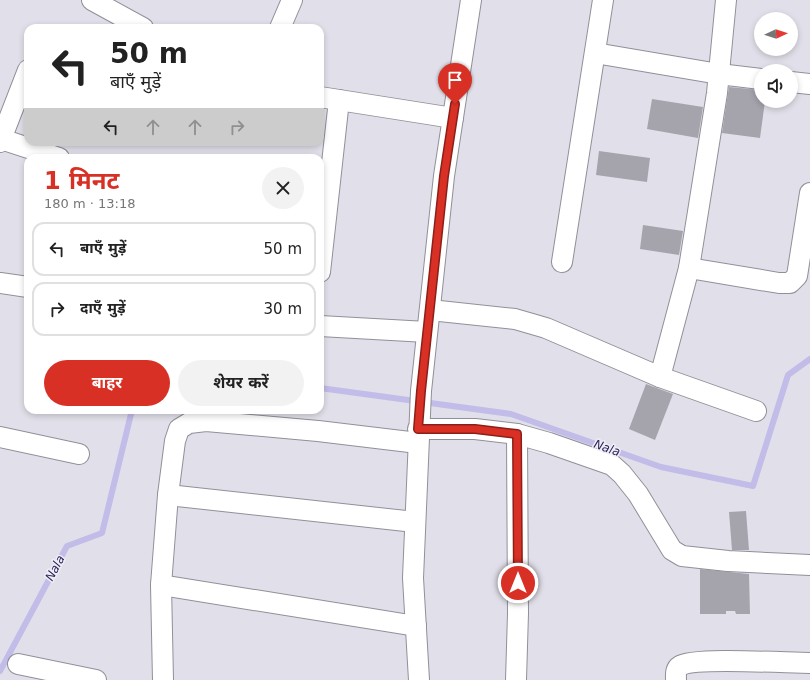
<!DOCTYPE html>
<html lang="hi">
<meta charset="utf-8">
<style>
:root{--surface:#fff;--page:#f2f2f2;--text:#222;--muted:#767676;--line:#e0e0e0;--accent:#d93025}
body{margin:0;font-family:"DejaVu Sans","Noto Sans Devanagari",sans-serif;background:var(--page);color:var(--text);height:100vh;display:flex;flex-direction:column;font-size:15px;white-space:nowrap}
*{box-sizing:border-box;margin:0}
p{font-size:13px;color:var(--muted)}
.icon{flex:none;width:22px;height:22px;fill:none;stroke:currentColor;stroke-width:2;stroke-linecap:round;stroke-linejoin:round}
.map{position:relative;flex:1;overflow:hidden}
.drawer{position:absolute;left:24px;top:154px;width:300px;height:260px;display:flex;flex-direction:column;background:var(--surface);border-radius:12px;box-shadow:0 2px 6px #0003}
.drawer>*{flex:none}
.hud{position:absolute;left:24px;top:24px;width:300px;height:122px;border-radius:12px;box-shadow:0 2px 6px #0003;background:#fff;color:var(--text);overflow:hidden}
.needle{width:26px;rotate:87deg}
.tools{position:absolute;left:754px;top:12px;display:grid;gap:8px}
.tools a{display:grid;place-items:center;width:44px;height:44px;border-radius:50%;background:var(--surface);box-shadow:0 2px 6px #0003;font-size:20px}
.pin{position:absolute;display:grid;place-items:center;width:34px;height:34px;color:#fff;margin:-41px -17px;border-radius:50% 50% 50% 0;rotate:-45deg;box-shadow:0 0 4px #0007}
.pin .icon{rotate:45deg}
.me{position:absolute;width:44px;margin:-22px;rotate:0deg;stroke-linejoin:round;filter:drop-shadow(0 0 3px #0008)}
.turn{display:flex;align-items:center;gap:14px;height:84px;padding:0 20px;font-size:18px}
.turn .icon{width:52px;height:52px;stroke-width:2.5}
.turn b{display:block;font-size:28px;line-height:34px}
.lanes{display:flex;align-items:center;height:38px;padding:0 20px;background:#0003;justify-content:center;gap:20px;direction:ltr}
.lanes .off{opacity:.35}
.round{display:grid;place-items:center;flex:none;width:42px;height:42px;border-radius:21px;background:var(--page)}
.overview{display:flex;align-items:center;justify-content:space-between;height:68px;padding:0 20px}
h1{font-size:24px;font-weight:700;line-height:30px;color:var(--accent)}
.cta{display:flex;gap:8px;margin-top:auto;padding:8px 20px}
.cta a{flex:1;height:46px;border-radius:24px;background:var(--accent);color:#fff;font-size:16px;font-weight:700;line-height:46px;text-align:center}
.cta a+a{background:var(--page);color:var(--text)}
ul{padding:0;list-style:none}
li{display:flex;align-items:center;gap:12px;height:54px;margin:0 8px 6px;padding:0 12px;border:2px solid var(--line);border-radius:12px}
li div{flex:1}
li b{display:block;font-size:15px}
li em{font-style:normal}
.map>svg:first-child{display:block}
</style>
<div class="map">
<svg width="810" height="680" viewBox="0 0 810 680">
<rect width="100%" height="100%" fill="#e1e0ea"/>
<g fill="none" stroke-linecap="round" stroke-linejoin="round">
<!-- stream -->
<g stroke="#c1bce8" stroke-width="6">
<path d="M 320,388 L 511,414 L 661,467 L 753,486 L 788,375 L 810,359"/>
<path d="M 0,671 L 67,546 L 102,533 L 132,410"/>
</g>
</g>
<!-- building -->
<g fill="#a5a4ad">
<path d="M 729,87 L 761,90 L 761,101 L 765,101 L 760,138 L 722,133 Z"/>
<path d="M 652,99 L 703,107 L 698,138 L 647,129 Z"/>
<path d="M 599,151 L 650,158 L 647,182 L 596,175 Z"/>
<path d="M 643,225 L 683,231 L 679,255 L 640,249 Z"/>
<path d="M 646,384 L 673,394 L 655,440 L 629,429 Z"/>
<path d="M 746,511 L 749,550 L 732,550 L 729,512 Z"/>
<path d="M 700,569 L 749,574 L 750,614 L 736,614 L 735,611 L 726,611 L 726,614 L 700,614 Z"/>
</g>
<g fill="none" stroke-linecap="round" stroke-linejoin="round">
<defs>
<g id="minor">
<path d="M 92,0 L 143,28"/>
<path d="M 280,28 L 292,0"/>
<path d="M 595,53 L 719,74 L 761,79"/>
<path d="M 791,82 L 810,84"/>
<path d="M 320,97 L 453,118"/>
<path d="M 1,139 L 59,158"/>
<path d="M 0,142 L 28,70"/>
<path d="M 562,262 L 603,0"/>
<path d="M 689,268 L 779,283 L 790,283 L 797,276 L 810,193"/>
<path d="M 320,272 L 339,100"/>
<path d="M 0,283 L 28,287"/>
<path d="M 430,310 L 515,319 L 546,328 L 660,377 L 756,411"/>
<path d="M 320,326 L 427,332"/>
<path d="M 660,377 L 689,268 L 717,93 L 726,0"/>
<path d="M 418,429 L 475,429 L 517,434 L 549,443 L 612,465 L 622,474 L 638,494 L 672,550 L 682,556 L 728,561 L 810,565"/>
<path d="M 0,437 L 79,454"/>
<path d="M 168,495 L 415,522"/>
<path d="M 161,585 L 416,626"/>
<path d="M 18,664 L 96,680"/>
<path d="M 163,680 L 161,585 L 168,495 L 175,441 L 179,429 L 189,423 L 206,421 L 318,431 L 418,443"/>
<path d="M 419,680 L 413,578 L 421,391 L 444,176 L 471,0"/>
<path d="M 516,680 L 518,613 L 517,434"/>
<path d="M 676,680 C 676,675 675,669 680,666 C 693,657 788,663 810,663"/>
</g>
</defs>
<!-- minor casing -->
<use href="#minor" stroke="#919099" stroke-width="22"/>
<!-- minor -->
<use href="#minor" stroke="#fff" stroke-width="20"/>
</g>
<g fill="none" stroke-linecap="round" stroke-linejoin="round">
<defs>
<path id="route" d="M 455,104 L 444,176 L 421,391 L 418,429 L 475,429 L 517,434 L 518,583"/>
</defs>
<!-- route casing -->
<use href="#route" stroke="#8d1f18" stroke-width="10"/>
<!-- route -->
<use href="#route" stroke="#d93025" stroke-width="7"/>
</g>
<g text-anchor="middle" stroke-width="3" stroke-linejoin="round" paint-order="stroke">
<!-- water labels -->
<g font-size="12" font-style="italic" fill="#30255a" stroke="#eeeef7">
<text transform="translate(607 448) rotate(20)" y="4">Nala</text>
<text transform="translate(55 568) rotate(-62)" y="4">Nala</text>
</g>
</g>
</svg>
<div class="tools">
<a><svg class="needle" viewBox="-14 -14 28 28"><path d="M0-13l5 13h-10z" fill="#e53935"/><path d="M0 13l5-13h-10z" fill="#767676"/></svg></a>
<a><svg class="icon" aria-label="sound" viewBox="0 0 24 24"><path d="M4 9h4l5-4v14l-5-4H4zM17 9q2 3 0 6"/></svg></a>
</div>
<div class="pin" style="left:455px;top:104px;background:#d93025"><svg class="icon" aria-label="arrive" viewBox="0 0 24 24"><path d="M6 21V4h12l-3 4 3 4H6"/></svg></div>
<svg class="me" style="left:518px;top:583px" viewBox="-20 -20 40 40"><circle r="17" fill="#d93025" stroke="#fff" stroke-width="3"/><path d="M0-11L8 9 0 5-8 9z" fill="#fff"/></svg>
<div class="hud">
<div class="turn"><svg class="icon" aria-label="left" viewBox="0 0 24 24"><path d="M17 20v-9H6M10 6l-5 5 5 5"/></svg><div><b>50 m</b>बाएँ मुड़ें</div></div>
<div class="lanes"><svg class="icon" aria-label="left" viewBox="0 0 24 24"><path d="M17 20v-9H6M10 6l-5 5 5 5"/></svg><svg class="icon off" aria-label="ahead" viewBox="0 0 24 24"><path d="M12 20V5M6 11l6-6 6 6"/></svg><svg class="icon off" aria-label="ahead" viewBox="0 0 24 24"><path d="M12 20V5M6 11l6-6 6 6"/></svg><svg class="icon off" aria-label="right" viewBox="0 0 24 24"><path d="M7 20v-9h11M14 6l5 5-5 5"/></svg></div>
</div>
<section class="drawer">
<div class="overview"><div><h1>1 मिनट</h1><p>180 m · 13:18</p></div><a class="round"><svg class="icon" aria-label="close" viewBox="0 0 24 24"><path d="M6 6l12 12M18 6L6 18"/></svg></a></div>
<ul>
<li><svg class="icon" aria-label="left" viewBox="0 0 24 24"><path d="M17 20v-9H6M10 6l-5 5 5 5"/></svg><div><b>बाएँ मुड़ें</b></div><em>50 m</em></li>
<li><svg class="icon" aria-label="right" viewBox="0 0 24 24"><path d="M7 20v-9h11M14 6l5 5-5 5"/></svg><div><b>दाएँ मुड़ें</b></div><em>30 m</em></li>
</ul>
<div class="cta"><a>बाहर</a><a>शेयर करें</a></div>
</section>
</div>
